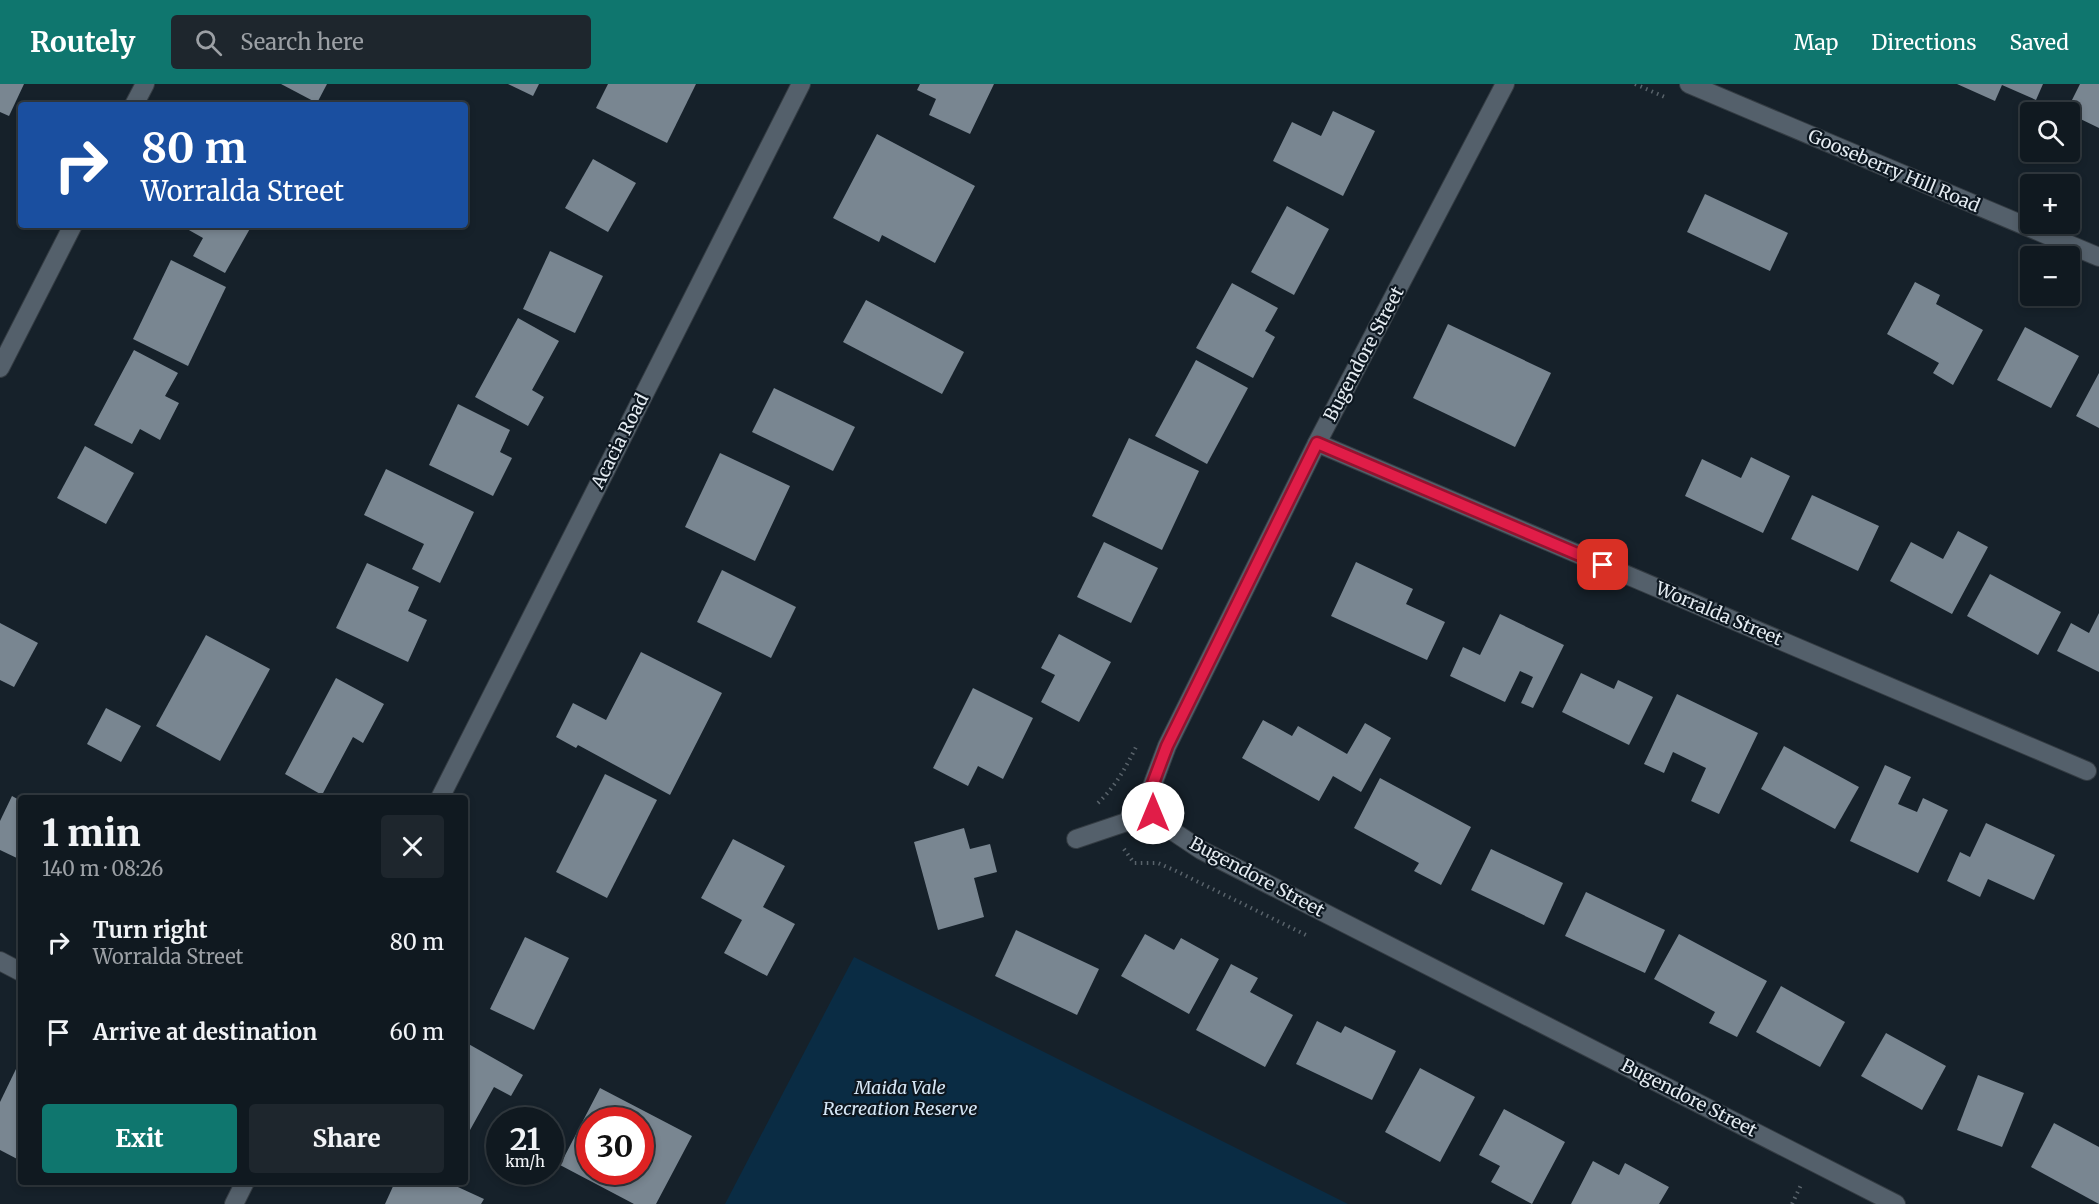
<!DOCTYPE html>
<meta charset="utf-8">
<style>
:root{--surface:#101920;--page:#1e262d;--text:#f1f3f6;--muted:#9ca0a5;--line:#30383e;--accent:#0f766e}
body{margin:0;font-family:Merriweather,serif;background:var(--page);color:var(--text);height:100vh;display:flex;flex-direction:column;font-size:22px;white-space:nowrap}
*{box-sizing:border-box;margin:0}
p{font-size:20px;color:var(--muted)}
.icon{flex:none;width:33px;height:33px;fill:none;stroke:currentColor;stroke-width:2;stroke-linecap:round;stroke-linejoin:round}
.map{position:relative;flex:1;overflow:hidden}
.drawer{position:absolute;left:18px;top:711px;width:450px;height:390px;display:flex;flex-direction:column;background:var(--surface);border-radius:6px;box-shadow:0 3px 9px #0003,0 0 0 2px var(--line)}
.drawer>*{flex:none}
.guide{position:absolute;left:18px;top:18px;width:450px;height:126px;border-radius:6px;box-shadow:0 3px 9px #0003,0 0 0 2px var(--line);background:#1a4fa0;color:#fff;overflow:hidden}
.tools{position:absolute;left:2020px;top:18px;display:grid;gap:12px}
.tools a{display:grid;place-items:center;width:60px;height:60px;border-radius:6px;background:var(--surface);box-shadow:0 3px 9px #0003,0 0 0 2px var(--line);font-size:30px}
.speed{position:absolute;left:486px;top:1023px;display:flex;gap:12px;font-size:30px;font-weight:700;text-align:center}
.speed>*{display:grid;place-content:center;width:78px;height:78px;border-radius:50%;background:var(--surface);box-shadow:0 3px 9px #0003,0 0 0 2px var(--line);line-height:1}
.speed small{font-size:15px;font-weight:400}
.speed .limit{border:9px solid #d22;background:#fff;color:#111}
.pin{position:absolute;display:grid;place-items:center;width:51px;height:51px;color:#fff;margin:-26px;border-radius:12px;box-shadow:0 3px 9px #0006}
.me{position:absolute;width:66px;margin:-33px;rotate:0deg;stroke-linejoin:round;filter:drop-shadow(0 0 4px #0008)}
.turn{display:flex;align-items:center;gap:21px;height:126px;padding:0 24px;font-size:27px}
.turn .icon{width:78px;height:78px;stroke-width:2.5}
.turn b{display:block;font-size:42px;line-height:51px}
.round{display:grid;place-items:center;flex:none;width:63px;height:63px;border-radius:6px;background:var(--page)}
.overview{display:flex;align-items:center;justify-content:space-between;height:102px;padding:0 24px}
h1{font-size:36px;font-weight:800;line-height:45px}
.cta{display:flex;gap:12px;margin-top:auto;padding:12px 24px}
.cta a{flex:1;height:69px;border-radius:6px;background:var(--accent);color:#fff;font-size:24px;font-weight:800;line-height:69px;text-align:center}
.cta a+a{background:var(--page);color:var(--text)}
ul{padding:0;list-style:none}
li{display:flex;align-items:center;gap:18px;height:90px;padding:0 24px}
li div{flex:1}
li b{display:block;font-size:22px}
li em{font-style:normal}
header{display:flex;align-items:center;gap:36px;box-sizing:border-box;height:84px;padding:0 30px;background:var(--accent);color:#fff}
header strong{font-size:28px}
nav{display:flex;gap:33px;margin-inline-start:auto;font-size:21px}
.search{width:420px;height:54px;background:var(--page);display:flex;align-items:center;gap:15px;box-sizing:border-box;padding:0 21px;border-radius:6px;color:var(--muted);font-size:22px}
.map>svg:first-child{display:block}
</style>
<header>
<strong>Routely</strong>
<div class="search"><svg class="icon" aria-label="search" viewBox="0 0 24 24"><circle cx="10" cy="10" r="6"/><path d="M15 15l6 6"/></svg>Search here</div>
<nav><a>Map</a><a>Directions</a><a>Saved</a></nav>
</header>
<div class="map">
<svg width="2099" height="1120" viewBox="0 0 2099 1120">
<rect width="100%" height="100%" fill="#16212a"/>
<!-- green -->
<path fill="#0a2c44" d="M 854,873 L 1348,1120 L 725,1120 Z"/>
<!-- building -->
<g fill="#798691" fill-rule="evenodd">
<path d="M 0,0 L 24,0 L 9,32 L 0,28 Z"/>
<path d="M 281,0 L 327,0 L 317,19 Z"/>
<path d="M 508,0 L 539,0 L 533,12 Z"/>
<path d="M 608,0 L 696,0 L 667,59 L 596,24 Z"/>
<path d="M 920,0 L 994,0 L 970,50 L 929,31 L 936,15 L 917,6 Z"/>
<path d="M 1957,0 L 2043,0 L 2036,16 L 2002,1 L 1995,17 Z"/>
<path d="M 2080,0 L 2099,0 L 2099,44 L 2066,28 Z"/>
<path d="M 1333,27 L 1375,47 L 1343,112 L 1273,77 L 1292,38 L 1321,52 Z"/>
<path d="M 877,50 L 975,102 L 935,179 L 882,151 L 879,158 L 833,134 Z"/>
<path d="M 593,75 L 636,99 L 608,148 L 565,124 Z"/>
<path d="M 1705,110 L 1788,149 L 1770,187 L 1687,148 Z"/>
<path d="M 1287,122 L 1329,145 L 1294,211 L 1251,188 Z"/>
<path d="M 180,141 L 252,141 L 225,189 L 193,172 L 203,154 Z"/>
<path d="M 550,167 L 603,192 L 575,249 L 523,225 Z"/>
<path d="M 171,176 L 226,203 L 188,282 L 133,255 Z"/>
<path d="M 1915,198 L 1940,211 L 1936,220 L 1983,246 L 1953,301 L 1933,289 L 1939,279 L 1887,250 Z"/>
<path d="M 1232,199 L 1278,224 L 1265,247 L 1275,253 L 1253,294 L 1196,264 Z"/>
<path d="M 866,216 L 964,268 L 942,310 L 843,258 Z"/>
<path d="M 518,234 L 559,257 L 532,306 L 544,313 L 528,342 L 475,313 Z"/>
<path d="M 1448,240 L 1551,289 L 1515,363 L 1413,314 Z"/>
<path d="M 2025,243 L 2079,272 L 2051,324 L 1997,296 Z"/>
<path d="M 134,266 L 178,289 L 165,312 L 179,319 L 160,356 L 140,345 L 132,360 L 94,341 Z"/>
<path d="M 1196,276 L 1248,304 L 1207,380 L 1155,352 Z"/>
<path d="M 2099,289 L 2099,344 L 2076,332 Z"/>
<path d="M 774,304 L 855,343 L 833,387 L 752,348 Z"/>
<path d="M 458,320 L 510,346 L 500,368 L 512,374 L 493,412 L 429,381 Z"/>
<path d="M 1129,354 L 1199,387 L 1162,466 L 1092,432 Z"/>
<path d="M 85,362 L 134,389 L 106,440 L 57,414 Z"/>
<path d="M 720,369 L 790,402 L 755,477 L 685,443 Z"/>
<path d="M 1751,373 L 1790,392 L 1763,449 L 1685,412 L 1702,375 L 1741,394 Z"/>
<path d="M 386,385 L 474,428 L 440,499 L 412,485 L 424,460 L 364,431 Z"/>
<path d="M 1812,411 L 1879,442 L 1858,487 L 1791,455 Z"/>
<path d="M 1958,447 L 1988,463 L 1952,530 L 1890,497 L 1911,458 L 1943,475 Z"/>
<path d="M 1104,458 L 1158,484 L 1131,539 L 1077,513 Z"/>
<path d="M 1356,478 L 1413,505 L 1406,520 L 1445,538 L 1427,576 L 1331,532 Z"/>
<path d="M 367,479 L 419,503 L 408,527 L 427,536 L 408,578 L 336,544 Z"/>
<path d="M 722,486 L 796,523 L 771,574 L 697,538 Z"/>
<path d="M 1990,490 L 2061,528 L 2038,571 L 1967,532 Z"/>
<path d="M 2099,529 L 2099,588 L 2057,567 L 2071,539 L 2089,549 Z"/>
<path d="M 1500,530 L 1564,561 L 1533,624 L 1521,619 L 1533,593 L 1520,587 L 1505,618 L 1450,592 L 1463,563 L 1480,571 Z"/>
<path d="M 0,539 L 38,559 L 14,603 L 0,596 Z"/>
<path d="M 1059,550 L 1111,578 L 1079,638 L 1041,618 L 1055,591 L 1041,584 Z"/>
<path d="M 206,551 L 270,585 L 220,677 L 156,642 Z"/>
<path d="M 641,568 L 722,609 L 670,711 L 578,661 L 576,664 L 556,653 L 573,619 L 606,636 Z"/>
<path d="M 1581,589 L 1614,605 L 1618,596 L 1653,613 L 1629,661 L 1562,628 Z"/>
<path d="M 336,594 L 384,620 L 363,659 L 353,653 L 322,711 L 285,690 Z"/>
<path d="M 973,604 L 1033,634 L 1003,695 L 978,682 L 968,702 L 933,684 Z"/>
<path d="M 1677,610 L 1758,649 L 1719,730 L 1691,717 L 1706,684 L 1673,668 L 1664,689 L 1644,680 Z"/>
<path d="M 106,624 L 141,642 L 121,678 L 87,660 Z"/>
<path d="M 1263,636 L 1292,652 L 1298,642 L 1347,670 L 1365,639 L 1391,654 L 1361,708 L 1333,692 L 1319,717 L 1242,674 Z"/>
<path d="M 1784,662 L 1859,703 L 1835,745 L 1761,705 Z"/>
<path d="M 1885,681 L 1911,693 L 1898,720 L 1917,728 L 1923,714 L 1948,726 L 1918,789 L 1850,757 Z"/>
<path d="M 605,690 L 657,716 L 607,814 L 556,788 Z"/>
<path d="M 1380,694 L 1471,743 L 1441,801 L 1414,787 L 1419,779 L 1354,744 Z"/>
<path d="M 12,712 L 21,717 L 21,776 L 0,766 L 0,737 Z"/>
<path d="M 1986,739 L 2055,771 L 2034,816 L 1988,795 L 1980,813 L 1947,797 L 1960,768 L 1970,773 Z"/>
<path d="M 964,744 L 970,765 L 990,760 L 997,788 L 974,794 L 984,833 L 938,846 L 914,758 Z"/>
<path d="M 733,755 L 785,782 L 763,823 L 795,840 L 767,892 L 724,869 L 742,836 L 701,814 Z"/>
<path d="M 1491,765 L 1563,799 L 1544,841 L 1471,806 Z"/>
<path d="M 1586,808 L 1665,846 L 1645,889 L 1565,852 Z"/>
<path d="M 1016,846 L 1099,885 L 1077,931 L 995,892 Z"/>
<path d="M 1145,850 L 1174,866 L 1181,854 L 1219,875 L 1189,930 L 1121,892 Z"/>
<path d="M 1679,850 L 1767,897 L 1737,953 L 1709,939 L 1715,928 L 1654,895 Z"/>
<path d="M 525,853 L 569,874 L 534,946 L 490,925 Z"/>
<path d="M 1231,880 L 1258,894 L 1250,908 L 1293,931 L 1265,983 L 1196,946 Z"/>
<path d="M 1781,902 L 1845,938 L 1820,983 L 1756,948 Z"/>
<path d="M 1317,937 L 1341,949 L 1345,942 L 1396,967 L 1372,1016 L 1296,980 Z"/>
<path d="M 1886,949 L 1946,982 L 1922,1026 L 1861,992 Z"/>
<path d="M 465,958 L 523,991 L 511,1012 L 494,1003 L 465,1055 Z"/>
<path d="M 1420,984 L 1475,1013 L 1440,1078 L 1385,1048 Z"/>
<path d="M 16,985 L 21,988 L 21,1077 L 0,1066 L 0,1018 Z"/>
<path d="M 1978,991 L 2024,1009 L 2002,1063 L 1957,1046 Z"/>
<path d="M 600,1004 L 692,1052 L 656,1120 L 634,1120 L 560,1081 ZM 590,1036 L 640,1036 L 640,1088 L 590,1088 Z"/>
<path d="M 1504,1025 L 1565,1058 L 1532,1120 L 1491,1098 L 1500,1082 L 1479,1071 Z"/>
<path d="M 2054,1039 L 2099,1063 L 2099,1120 L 2031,1083 Z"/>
<path d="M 1593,1077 L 1619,1091 L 1625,1079 L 1669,1103 L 1659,1120 L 1571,1120 Z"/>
<path d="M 395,1098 L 447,1098 L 484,1115 L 481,1120 L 385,1120 Z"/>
</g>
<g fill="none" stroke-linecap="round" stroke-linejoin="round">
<defs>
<g id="street">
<path d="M 1505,0 L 1317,359 L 1167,662 L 1152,702 L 1153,729 L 1171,746 L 1201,766 L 1896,1120"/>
<path d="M 134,21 L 145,0"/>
<path d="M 0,284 L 73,141"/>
<path d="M 1317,359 L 2087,687"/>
<path d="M 440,714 L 801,0"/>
<path d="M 1076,755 L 1153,729"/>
<path d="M 0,877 L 21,888"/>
<path d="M 234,1120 L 245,1098"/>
</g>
<path id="secondary" d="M 1689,0 L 2099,173"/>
</defs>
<!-- street casing -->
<use href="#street" stroke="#343c43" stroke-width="20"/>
<!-- secondary casing -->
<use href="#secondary" stroke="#343c43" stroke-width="20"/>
<!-- path -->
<g stroke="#59636b" stroke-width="4" stroke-dasharray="1.5 4.5" stroke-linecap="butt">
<path d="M 1635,0 L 1667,14"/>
<path d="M 1098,719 C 1116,702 1126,683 1137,661"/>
<path d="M 1124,765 L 1134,779 L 1158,779 L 1176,787 L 1308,852"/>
<path d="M 1792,1120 L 1801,1101"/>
</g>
<!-- street -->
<use href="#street" stroke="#54606b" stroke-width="18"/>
<!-- secondary -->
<use href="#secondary" stroke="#54606b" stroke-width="18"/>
</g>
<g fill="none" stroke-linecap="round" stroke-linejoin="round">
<defs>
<path id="route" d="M 1153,729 L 1152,702 L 1167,662 L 1317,359 L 1603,481"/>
</defs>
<!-- route casing -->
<use href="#route" stroke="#92132f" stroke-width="15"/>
<!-- route -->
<use href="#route" stroke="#e11d48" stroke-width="10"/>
</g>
<g text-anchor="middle" stroke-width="4.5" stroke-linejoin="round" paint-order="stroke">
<!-- street labels -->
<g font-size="18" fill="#e4ebf1" stroke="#0d1720">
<text transform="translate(1894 87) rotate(23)" y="6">Gooseberry Hill Road</text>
<text transform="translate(1364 270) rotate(-62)" y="6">Bugendore Street</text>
<text transform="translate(620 357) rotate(-63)" y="6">Acacia Road</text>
<text transform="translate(1719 530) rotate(23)" y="6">Worralda Street</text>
<text transform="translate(1257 793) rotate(28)" y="6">Bugendore Street</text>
<text transform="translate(1689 1014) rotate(27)" y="6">Bugendore Street</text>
</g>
<!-- park labels -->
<g font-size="18" font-style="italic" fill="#d5e6f5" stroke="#0d1720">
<text x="900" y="1010">Maida Vale<tspan x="900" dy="21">Recreation Reserve</tspan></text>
</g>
</g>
</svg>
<div class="tools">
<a><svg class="icon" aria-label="search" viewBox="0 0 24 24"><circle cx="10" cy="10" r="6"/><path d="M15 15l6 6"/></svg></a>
<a>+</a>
<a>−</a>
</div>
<div class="speed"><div>21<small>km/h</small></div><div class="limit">30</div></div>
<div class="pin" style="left:1603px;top:481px;background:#d93025"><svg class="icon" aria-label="arrive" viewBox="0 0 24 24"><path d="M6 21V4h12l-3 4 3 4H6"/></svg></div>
<svg class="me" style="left:1153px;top:729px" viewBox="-20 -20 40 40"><circle r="19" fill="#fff"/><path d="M0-13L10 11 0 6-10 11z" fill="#e11d48"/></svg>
<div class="guide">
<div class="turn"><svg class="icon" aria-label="right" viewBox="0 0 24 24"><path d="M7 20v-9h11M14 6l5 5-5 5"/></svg><div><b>80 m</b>Worralda Street</div></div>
</div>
<section class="drawer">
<div class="overview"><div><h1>1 min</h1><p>140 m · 08:26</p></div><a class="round"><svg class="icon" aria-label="close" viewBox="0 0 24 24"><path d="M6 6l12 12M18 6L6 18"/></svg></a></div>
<ul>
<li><svg class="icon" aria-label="right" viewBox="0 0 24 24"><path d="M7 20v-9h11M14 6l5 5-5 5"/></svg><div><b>Turn right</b><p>Worralda Street</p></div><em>80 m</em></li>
<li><svg class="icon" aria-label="arrive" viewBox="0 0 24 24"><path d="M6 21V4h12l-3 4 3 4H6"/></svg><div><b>Arrive at destination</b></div><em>60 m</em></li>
</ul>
<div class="cta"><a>Exit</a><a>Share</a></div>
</section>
</div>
